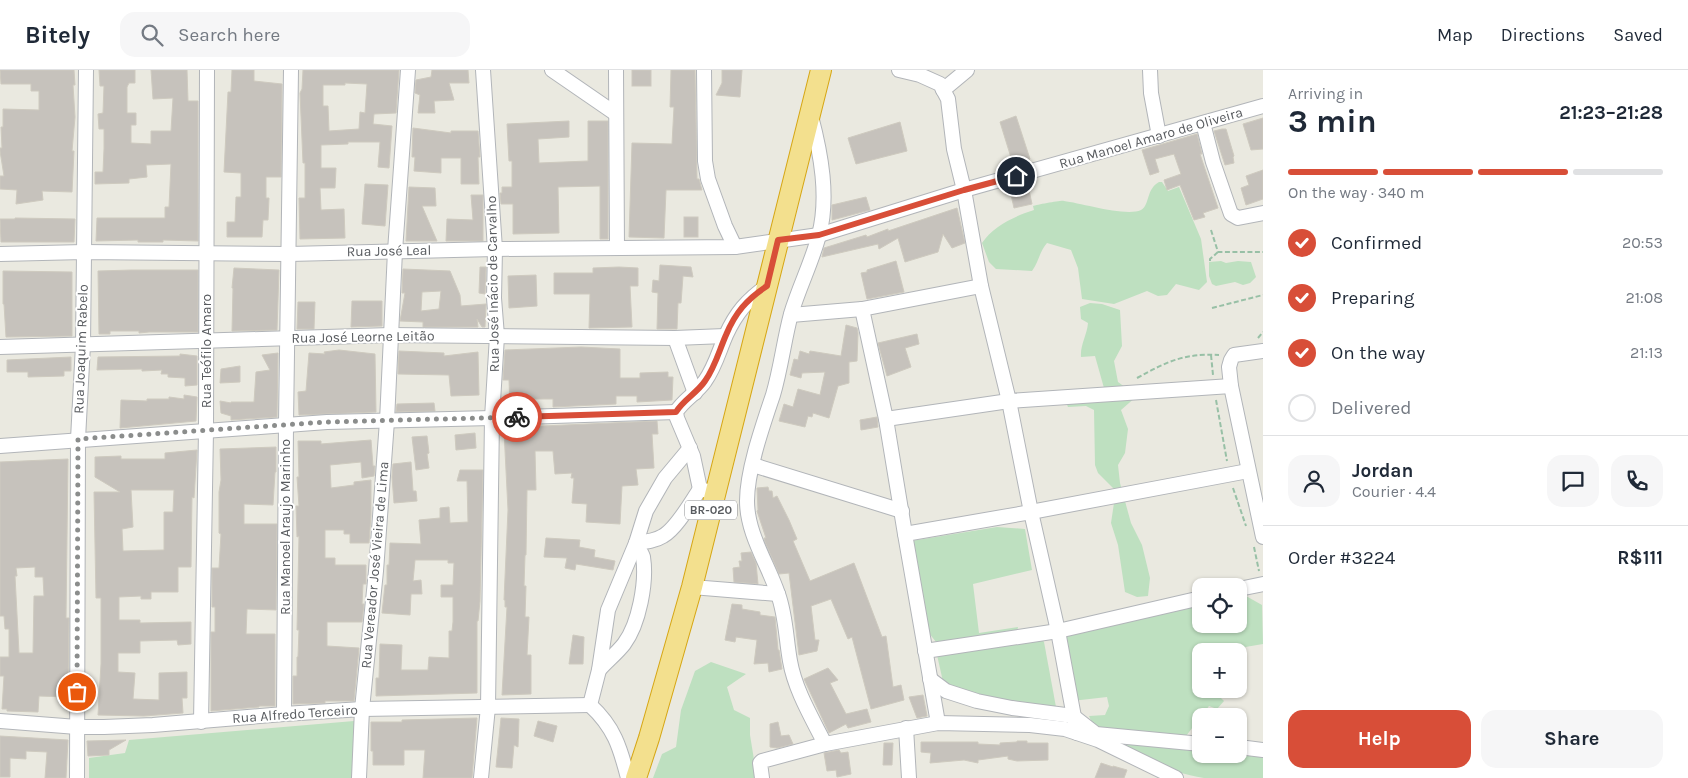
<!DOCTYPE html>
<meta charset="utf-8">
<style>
:root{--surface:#fff;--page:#f6f6f7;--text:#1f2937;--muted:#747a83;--line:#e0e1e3;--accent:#d84e38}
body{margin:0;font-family:Karla,sans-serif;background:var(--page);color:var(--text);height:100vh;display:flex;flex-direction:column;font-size:19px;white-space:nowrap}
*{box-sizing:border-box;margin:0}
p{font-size:16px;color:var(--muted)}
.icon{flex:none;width:28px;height:28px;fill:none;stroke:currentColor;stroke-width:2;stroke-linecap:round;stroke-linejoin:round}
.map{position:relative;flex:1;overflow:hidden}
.sheet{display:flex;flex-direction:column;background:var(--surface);width:425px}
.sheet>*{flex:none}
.buttons{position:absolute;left:1192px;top:508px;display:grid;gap:10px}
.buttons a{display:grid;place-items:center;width:55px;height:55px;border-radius:10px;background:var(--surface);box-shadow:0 1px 4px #0004;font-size:25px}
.pin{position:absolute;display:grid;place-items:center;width:42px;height:42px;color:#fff;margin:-21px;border:2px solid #fff;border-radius:50%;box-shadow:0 1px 5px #0007}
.courier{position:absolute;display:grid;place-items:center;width:50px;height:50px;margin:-25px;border:4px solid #d84e38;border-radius:50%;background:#fff;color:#222;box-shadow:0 1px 6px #0007}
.head em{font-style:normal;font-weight:700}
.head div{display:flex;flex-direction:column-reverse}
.head{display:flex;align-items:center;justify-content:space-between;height:85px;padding:0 25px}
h1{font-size:32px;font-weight:700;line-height:38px}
.bar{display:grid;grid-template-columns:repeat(4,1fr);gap:8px 5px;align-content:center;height:60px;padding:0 25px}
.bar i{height:6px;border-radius:4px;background:var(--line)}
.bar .on{background:var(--accent)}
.bar p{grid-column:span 4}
.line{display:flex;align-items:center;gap:12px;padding:0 25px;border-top:1px solid var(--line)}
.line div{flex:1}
.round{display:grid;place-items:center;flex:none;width:52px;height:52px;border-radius:15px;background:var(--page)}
ol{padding:0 25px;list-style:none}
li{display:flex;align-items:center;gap:15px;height:55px}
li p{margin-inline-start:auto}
li .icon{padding:5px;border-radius:50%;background:var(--accent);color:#fff;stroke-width:4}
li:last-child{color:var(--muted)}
li i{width:28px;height:28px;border:2px solid var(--line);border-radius:50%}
.button{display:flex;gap:10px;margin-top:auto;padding:10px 25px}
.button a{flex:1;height:58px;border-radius:15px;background:var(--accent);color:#fff;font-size:20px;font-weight:700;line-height:58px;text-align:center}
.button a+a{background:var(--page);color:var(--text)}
header{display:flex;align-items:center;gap:30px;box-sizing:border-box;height:70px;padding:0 25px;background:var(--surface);border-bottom:1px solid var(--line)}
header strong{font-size:24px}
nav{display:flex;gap:28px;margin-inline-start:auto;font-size:18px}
.search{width:350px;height:45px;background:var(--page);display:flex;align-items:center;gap:12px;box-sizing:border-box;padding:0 18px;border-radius:15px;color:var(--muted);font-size:19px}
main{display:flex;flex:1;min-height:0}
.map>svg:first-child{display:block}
.green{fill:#bee0c0}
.building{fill:#c6c2bc;stroke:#cecabf;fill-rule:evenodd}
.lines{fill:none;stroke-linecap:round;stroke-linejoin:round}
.minor-casing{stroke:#b2b5b9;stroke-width:16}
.highway-casing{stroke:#d6a614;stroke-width:22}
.path{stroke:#98c0a6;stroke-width:2;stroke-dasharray:5 2.5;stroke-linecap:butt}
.minor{stroke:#fff;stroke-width:14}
.highway{stroke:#f3e08e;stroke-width:20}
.done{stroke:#8b8d8c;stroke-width:5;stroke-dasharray:0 9}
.route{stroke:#d84e38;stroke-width:6}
.labels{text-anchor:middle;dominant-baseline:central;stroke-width:4;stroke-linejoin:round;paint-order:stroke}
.shield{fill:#fff;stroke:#8a8c8f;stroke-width:1}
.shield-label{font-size:12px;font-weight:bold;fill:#585b5f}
.street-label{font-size:14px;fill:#585b5f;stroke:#fff}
</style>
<header>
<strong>Bitely</strong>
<div class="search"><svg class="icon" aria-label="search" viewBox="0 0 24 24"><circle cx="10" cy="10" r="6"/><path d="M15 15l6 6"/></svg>Search here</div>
<nav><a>Map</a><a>Directions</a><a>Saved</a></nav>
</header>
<main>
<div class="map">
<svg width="1263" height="708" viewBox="0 0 1263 708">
<rect width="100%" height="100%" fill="#eae9e0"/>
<g class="green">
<path d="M1159 112H1162L1168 121 1179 117 1201 169 1207 212 1199 220 1176 214 1167 225 1158 226 1147 221 1114 234 1082 229 1078 198 1071 180 1047 173C1039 182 1039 192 1032 201L996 199 989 192 982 173C993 156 1015 146 1034 140L1033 136C1037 135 1061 130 1064 131 1081 133 1126 147 1141 140 1150 135 1146 119 1159 112Z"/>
<path d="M1221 191 1226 193 1238 191 1251 192 1256 207 1250 213 1243 215 1235 212 1216 216 1212 214 1209 206V192Z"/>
<path d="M1090 233 1102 234 1120 240 1122 276 1114 291 1118 312 1137 326 1121 340 1128 359 1125 383 1118 395 1120 413 1131 453 1142 475 1150 508 1148 526 1137 527 1125 522 1118 475 1111 453 1114 433V419L1098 403 1095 395 1094 340 1086 336 1068 337 1065 330 1104 318 1095 286 1081 287C1080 275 1087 265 1088 253L1081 249 1080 237Z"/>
<path d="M997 457 1025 459 1032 500 973 514 979 563 1018 557 1017 562 940 577 921 553 911 471Z"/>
<path d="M1246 526 1262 535 1263 574 1222 581H1201V587L1195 590 1201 602V619H1212L1224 631 1217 639 1209 636 1186 666 1109 662 1093 655 1089 646 1105 645 1109 636 1107 627 1072 631 1060 564 1196 536H1201V554H1239V528Z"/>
<path d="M1039 566 1044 572 1056 637 993 633 944 616 937 585Z"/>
<path d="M711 592 746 604 727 617 734 640 750 648V665L757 708H653L662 684 676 677 681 640 695 601Z"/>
<path d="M354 651V708H89V688L125 683 129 670Z"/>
<path d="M1116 669 1201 679V684H1239L1263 687V708H1204C1172 702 1139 692 1116 669Z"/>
</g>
<g class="building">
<path d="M0 0H74L75 15H73L75 47 72 81H74L72 122 42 121 43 130 16 134 17 120 0 119V106H4L0 81V78H2L1 57H3V39L39 40V21H31V14H1Z"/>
<path d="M99 0H135V13H129L127 17V43H136V55H131V73L151 74V61H171L173 28 153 29 151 0H187L188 31H198V171L163 170V172H138V170L96 171 97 148H165V137H169L171 94 146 95 147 107 129 109V113L95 114V102H103L104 79V59H99L98 44 103 43 104 16H100Z"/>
<path d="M232 0H254V11L282 14 281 107H266V128H269L268 150H263L262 167H227V152H235L236 127H241V103L224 102 228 22H231Z"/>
<path d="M303 0H399L396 43 374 44 373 54 392 56 389 98 378 97 380 72H348V74L321 75V98H336L335 118H320L321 140 344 139 345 168 300 169 299 128H305V93H303L300 23 302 19ZM345 13 367 14 365 43 360 42 359 59 329 61 328 36H323V15H345Z"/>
<path d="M432 0H468L469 13H449L454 30 434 31 435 43H418L420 25 415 23 416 10 431 7Z"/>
<rect x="632" y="0" width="19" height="16"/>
<path d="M671 0H695L697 109H699L702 120H666L664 168 629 167 632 73 672 74 674 37H670Z"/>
<path d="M722 0H742L740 27 716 25 722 13Z"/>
<path d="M1016 46 1030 89 1013 94 1000 52Z"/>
<path d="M1263 48V79L1251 80 1243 54Z"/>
<path d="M569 51V67L538 69 539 93 588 91V51H608V169H600V116L558 117 559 163 513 164V134H501L500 123H502V117H512V91H509L507 54Z"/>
<path d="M900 52 907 81 856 94 848 68Z"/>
<path d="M413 58 451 63V61H478L480 87H478L479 114H461V88H441V103L414 101 415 87H412Z"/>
<path d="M1222 59H1226L1234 86 1233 87 1234 93 1225 95 1214 61Z"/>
<path d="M1197 64 1202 84H1200L1218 138 1203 143 1205 147 1194 150 1180 115 1167 120 1164 110 1181 104 1174 84 1155 89 1159 102 1150 105 1142 80Z"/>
<path d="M1263 100V129L1246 135 1241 118 1249 115 1246 106Z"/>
<path d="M1027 111 1032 134 1014 138 1009 116Z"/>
<path d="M365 114 388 115 385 156 362 154Z"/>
<path d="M409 117 435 118 436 136H422L437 171H406Z"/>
<path d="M471 125H483V171H446L447 149 473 150Z"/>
<path d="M866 127 870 140 832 150V135Z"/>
<path d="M957 138 965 173 952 178 943 164 938 182 905 192 898 168 879 179 878 174 822 187 824 178 866 165 867 167 888 159V161Z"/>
<rect x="684" y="147" width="14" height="20"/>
<path d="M15 148 75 149 74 172H1L0 149H15Z"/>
<path d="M896 191 904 222 867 229 861 203 867 202V200Z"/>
<path d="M660 195 691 197 693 207 683 206 681 233H678L677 259H657L658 223 652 222 653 210 659 211Z"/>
<path d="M480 197H486L485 224 479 223Z"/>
<path d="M619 197 638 198V216H630L632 257 589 258 590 224H554V203H593V198Z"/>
<path d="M234 198 279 200 277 260 232 261 233 218H232Z"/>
<path d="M403 199 450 201 460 225 461 236 486 234 485 257H482L477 249 478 257H423V252L400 251 405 223H402ZM441 221 439 239 421 241 422 222Z"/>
<path d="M132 200H198V262H149L139 263V261H110V264H99L98 201Z"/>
<path d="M3 201 72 202V266L6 267 4 234H3Z"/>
<path d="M536 205 537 236 509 238 508 206Z"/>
<path d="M352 231H382V256L351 257Z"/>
<path d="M298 232H315L314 259H297Z"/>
<path d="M846 255 857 258 858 263 857 291 849 292V313L838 316 829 348 813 343 812 347 808 346 805 357 779 351 784 334 793 337 798 319 820 325 825 302 802 303 801 308 790 305 794 289 798 290 800 281 809 284 810 281 841 286Z"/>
<path d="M917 264 919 274 905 278 911 297 887 306 878 273Z"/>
<path d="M581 277 620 279V308H640V303L668 302V307H673L672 330 637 332V326H616V334L553 337V329H532V335L521 338 510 339 509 310H503L505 280Z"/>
<path d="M339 280 375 284 376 342 299 345 298 322 306 321 309 283 325 284 324 282Z"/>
<path d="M399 281 444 283V286L478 282 479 325 451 326 449 305 398 304Z"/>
<path d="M278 283 277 347 231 350V346L221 343 220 331 231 333V332H254L256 302 270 300 262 285Z"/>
<path d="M180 284 197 286V315L185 316V308L168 307V304H161L162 300 142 301V299L97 300 98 287 180 286Z"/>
<path d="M71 287V301H64V306L28 307V302H7V290Z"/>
<path d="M240 296V312L220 313 221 299Z"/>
<path d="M184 325 197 327 196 351 120 358 121 330 147 331V329H169V327L184 329Z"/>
<path d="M434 333 435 341 396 342 397 334Z"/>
<path d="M877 347 878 357 861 360 860 350Z"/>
<path d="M657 351 658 364H652L654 398 636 399 638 415 622 416 620 454 586 452 587 434 572 433 574 408H571L572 403 555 404 553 381H535L536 420H527L526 485H525L524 516H526L525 547H529L527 585H531V624L502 625 507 537H505V530H504L508 440 504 361 519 359V357Z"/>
<path d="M475 363 476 378 456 380 455 365Z"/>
<path d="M427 366 429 383 427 384 429 398 416 400 412 367Z"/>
<path d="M371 370 373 396H375L374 406 362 408 361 392 330 395 331 418 354 415V412L371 410V445L369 473H350V464H344V460H325V488H335V495H366V514H363L362 534H364L362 552H327V576L359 578 354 631H325V633L293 634V606H297V587H298L299 560H297L299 466 297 467 296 436H299L297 407H299L298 371H321V374Z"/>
<path d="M276 377V402H275L273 435 244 434V454H277L276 540 247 539 246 564H275V636H259V637L211 641V562H215V537H212V498H219L221 464 219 463V422L221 410 220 379Z"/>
<path d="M197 380 194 428 192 427 191 497H178V522H151V529H141V526L119 527V550H140V553L191 552V574L178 575 177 570 140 571V583H118V602L135 603 133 629 159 630V603L187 602V628H182L183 643 144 646 98 645 101 594V528H96L94 422H120L95 407V387L121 386V389H165V383ZM131 420H174L173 442H164V480L123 481 122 459 133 457Z"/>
<path d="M68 389 66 548H69L68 627 39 626 38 642 7 641V639H2L4 606H0V587H9V559H5L4 546H0V392ZM35 497V507H43L44 526H34L33 583H19L15 506H17L16 498Z"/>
<path d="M411 392 413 421H416L417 431 394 433 392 407 393 394Z"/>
<path d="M460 400H483L480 531 478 551H477V623L376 626V608H379L380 574 402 575 401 600H428L429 587 449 588V561H452L453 552V527H441V515H453L454 493H448V490H415L413 511 421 510 422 524H411L410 545 382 543 385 515H387V495H389L390 473 421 474 419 450 440 448V438L449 437 450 453 468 452 467 411H457Z"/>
<path d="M768 417 769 421H772L773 428 777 426 789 450 797 469 793 471 810 511 854 493 882 567 886 566 893 617 901 615 904 630 871 639 852 567 848 569 831 529 811 536 815 570H819L817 581 799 585 789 503 779 504 765 472 764 468H766L757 441 758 440 757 418Z"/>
<path d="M546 468 580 470 579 477 595 480 594 487 615 491 613 500 576 494 575 500 565 498 567 488 544 487Z"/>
<path d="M751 482 756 493 758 514 734 512 733 498 740 497 739 491H742L741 483Z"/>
<path d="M732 534 742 535V539L760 542V545L775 547 778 580H779L782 599 769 602 768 593 754 594 757 570 736 567 735 572 725 570Z"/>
<path d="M573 565 584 567 583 594H569Z"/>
<path d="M828 598 838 610 830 613 846 644 867 639 871 652 848 658 846 654 829 663 804 609Z"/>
<path d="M923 625 927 646 917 648 909 627Z"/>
<path d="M477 648 472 708H423L425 680H404V695H373V681H371V652H402V650Z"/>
<path d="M501 648 519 649 518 677 514 675 512 698 496 697Z"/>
<path d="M538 651 557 656 553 672 534 666Z"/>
<path d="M778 652 781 666 789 665 793 674 777 678 770 677V654Z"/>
<path d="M0 666 68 670 66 708H45L47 682 26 681V689L10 688V707H0Z"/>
<path d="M126 670 109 680V685L88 686 87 671Z"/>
<path d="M1017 671H1027V673H1048V690L1017 691 1008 689V686L978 690V693L964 690 930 693 931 683 921 682V672H978V674L1000 675V673L1017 672Z"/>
<path d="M884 673H893L892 695H883Z"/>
<path d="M839 680 841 683 848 682 851 704 837 707 836 700 827 701 824 683Z"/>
<path d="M1101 693 1113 697V696L1127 700 1124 708H1095Z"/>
</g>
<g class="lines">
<defs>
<g id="minor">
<path d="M552 0 616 44"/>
<path d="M616 0 617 178"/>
<path d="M704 0 705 91 708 109 725 156 735 177"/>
<path d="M899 0 920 5 940 14 948 29 954 79 964 120 981 216 1009 331 1031 442 1058 561 1077 663"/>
<path d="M1150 0 1151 23 1159 66"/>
<path d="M943 20 967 0"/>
<path d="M811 46C821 84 829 127 819 165 812 192 799 217 791 244 784 270 781 298 773 325 763 355 747 400 747 431 747 464 768 494 778 524 786 546 786 569 790 591 795 620 812 648 825 674"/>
<path d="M1203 53 1213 92 1231 144 1238 148 1263 143"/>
<path d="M0 184 84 182 289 184 495 179 735 177 819 165 964 120 1263 36"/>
<path d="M862 239 886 349 905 464 938 653"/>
<path d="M791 245 862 239 981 216"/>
<path d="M675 268 695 323"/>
<path d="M0 277 390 265 675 268 725 266"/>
<path d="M1263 281 1234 285 1231 290 1229 297 1231 316 1263 467"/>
<path d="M886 349 1009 331 1231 316"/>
<path d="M0 376 327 352 492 348 676 342"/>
<path d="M753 395 902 441"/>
<path d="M715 423 700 419 693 386 677 348 676 342C683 330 697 323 705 311 715 297 719 281 726 265 736 243 747 230 767 216"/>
<path d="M905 464 1031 442 1248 401"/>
<path d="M692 517 778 524"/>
<path d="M1239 519 1263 514"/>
<path d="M925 581 1058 561 1201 528"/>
<path d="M599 600C607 591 617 583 624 574 639 554 647 512 643 487 642 483 638 478 636 473 645 472 655 471 663 466 677 458 691 432 700 419"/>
<path d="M930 609 946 621 977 631 1012 638 1073 646 1096 664 1201 674"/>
<path d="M590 635 599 600 608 540 636 473 646 441 665 408 690 378"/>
<path d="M590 635C614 657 620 677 628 708"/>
<path d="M284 644 286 354 291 0"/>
<path d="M0 651 77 657H104L153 655 284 644 362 639 590 635"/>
<path d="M201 652 206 361 207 0"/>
<path d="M906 658 909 708"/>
<path d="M1239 677 1263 680"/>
<path d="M77 708 78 369 83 275 86 0"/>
<path d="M359 708 362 639 376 501 387 351 395 181 408 0"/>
<path d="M481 708 488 637 492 348 497 266 494 228 495 179 483 0"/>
<path d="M762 708 760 693 762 691 825 674 938 653 1030 655 1065 659 1098 670 1176 708"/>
</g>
<path id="highway" d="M636 708 649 668 692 517 821 0"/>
</defs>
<use href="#minor" class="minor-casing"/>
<use href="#highway" class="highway-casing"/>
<g class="path">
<path d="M1211 160 1218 182H1263"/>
<path d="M1210 191V189L1218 182"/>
<path d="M1212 238 1263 225"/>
<path d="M1258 268 1263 262"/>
<path d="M1211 285 1213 305"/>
<path d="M1137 308C1166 292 1184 283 1219 285"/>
<path d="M1216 330 1227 391"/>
<path d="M1233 418 1246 456"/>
<path d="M1254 477 1259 501"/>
</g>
<use href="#minor" class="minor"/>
<use href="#highway" class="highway"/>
</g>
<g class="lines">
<path class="done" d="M77 622 78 369 326 352 517 347"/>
<path class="route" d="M517 347 676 342C683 330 697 323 705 311 715 297 719 281 726 265 735 243 747 229 767 216L778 170 819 165 964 120 1016 106"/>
</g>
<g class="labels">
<rect class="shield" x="685" y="430.5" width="52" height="19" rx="4"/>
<g class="shield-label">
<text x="711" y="440">BR-020</text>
</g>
<g class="street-label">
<text transform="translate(1151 68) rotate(-16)">Rua Manoel Amaro de Oliveira</text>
<text transform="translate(389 181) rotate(-1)">Rua José Leal</text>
<text transform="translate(493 214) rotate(-91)">Rua José Inácio de Carvalho</text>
<text transform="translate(363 267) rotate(-1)">Rua José Leorne Leitão</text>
<text transform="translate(81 279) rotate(-88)">Rua Joaquim Rabelo</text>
<text transform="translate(206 281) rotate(-90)">Rua Teófilo Amaro</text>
<text transform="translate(285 457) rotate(-90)">Rua Manoel Araujo Marinho</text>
<text transform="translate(375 495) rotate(-85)">Rua Vereador José Vieira de Lima</text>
<text transform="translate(295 644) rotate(-4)">Rua Alfredo Terceiro</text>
</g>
</g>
</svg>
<div class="buttons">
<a><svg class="icon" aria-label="locate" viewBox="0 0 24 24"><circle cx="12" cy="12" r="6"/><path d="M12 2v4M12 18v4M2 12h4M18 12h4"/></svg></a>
<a>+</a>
<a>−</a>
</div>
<div class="pin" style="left:77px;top:622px;background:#ea580c"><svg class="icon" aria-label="bag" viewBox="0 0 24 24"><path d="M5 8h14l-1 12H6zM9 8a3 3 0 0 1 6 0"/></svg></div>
<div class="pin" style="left:1016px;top:106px;background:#1f2937"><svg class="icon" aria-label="home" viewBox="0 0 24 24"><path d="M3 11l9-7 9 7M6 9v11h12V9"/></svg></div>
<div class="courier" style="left:517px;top:347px"><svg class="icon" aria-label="bike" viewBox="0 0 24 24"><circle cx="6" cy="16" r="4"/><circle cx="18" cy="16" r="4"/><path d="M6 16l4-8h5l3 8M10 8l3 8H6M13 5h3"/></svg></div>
</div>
<section class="sheet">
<div class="head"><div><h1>3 min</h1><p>Arriving in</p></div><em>21:23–21:28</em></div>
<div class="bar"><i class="on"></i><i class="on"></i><i class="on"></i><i></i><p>On the way · 340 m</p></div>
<ol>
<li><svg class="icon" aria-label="check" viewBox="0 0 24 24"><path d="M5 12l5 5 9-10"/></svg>Confirmed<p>20:53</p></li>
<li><svg class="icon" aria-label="check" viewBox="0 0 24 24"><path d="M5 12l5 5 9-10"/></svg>Preparing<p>21:08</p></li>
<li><svg class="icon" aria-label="check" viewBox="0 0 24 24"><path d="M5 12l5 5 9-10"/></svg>On the way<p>21:13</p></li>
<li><i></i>Delivered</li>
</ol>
<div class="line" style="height:90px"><a class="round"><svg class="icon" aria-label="person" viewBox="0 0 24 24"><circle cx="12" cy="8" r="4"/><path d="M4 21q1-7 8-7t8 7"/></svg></a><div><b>Jordan</b><p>Courier · 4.4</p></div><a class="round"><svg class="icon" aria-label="chat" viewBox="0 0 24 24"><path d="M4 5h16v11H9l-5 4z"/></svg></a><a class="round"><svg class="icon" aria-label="phone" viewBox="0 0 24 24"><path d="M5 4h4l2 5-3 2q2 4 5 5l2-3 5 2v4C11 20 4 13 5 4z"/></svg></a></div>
<div class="line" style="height:65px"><div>Order #3224</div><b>R$111</b></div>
<div class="button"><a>Help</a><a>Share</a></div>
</section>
</main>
